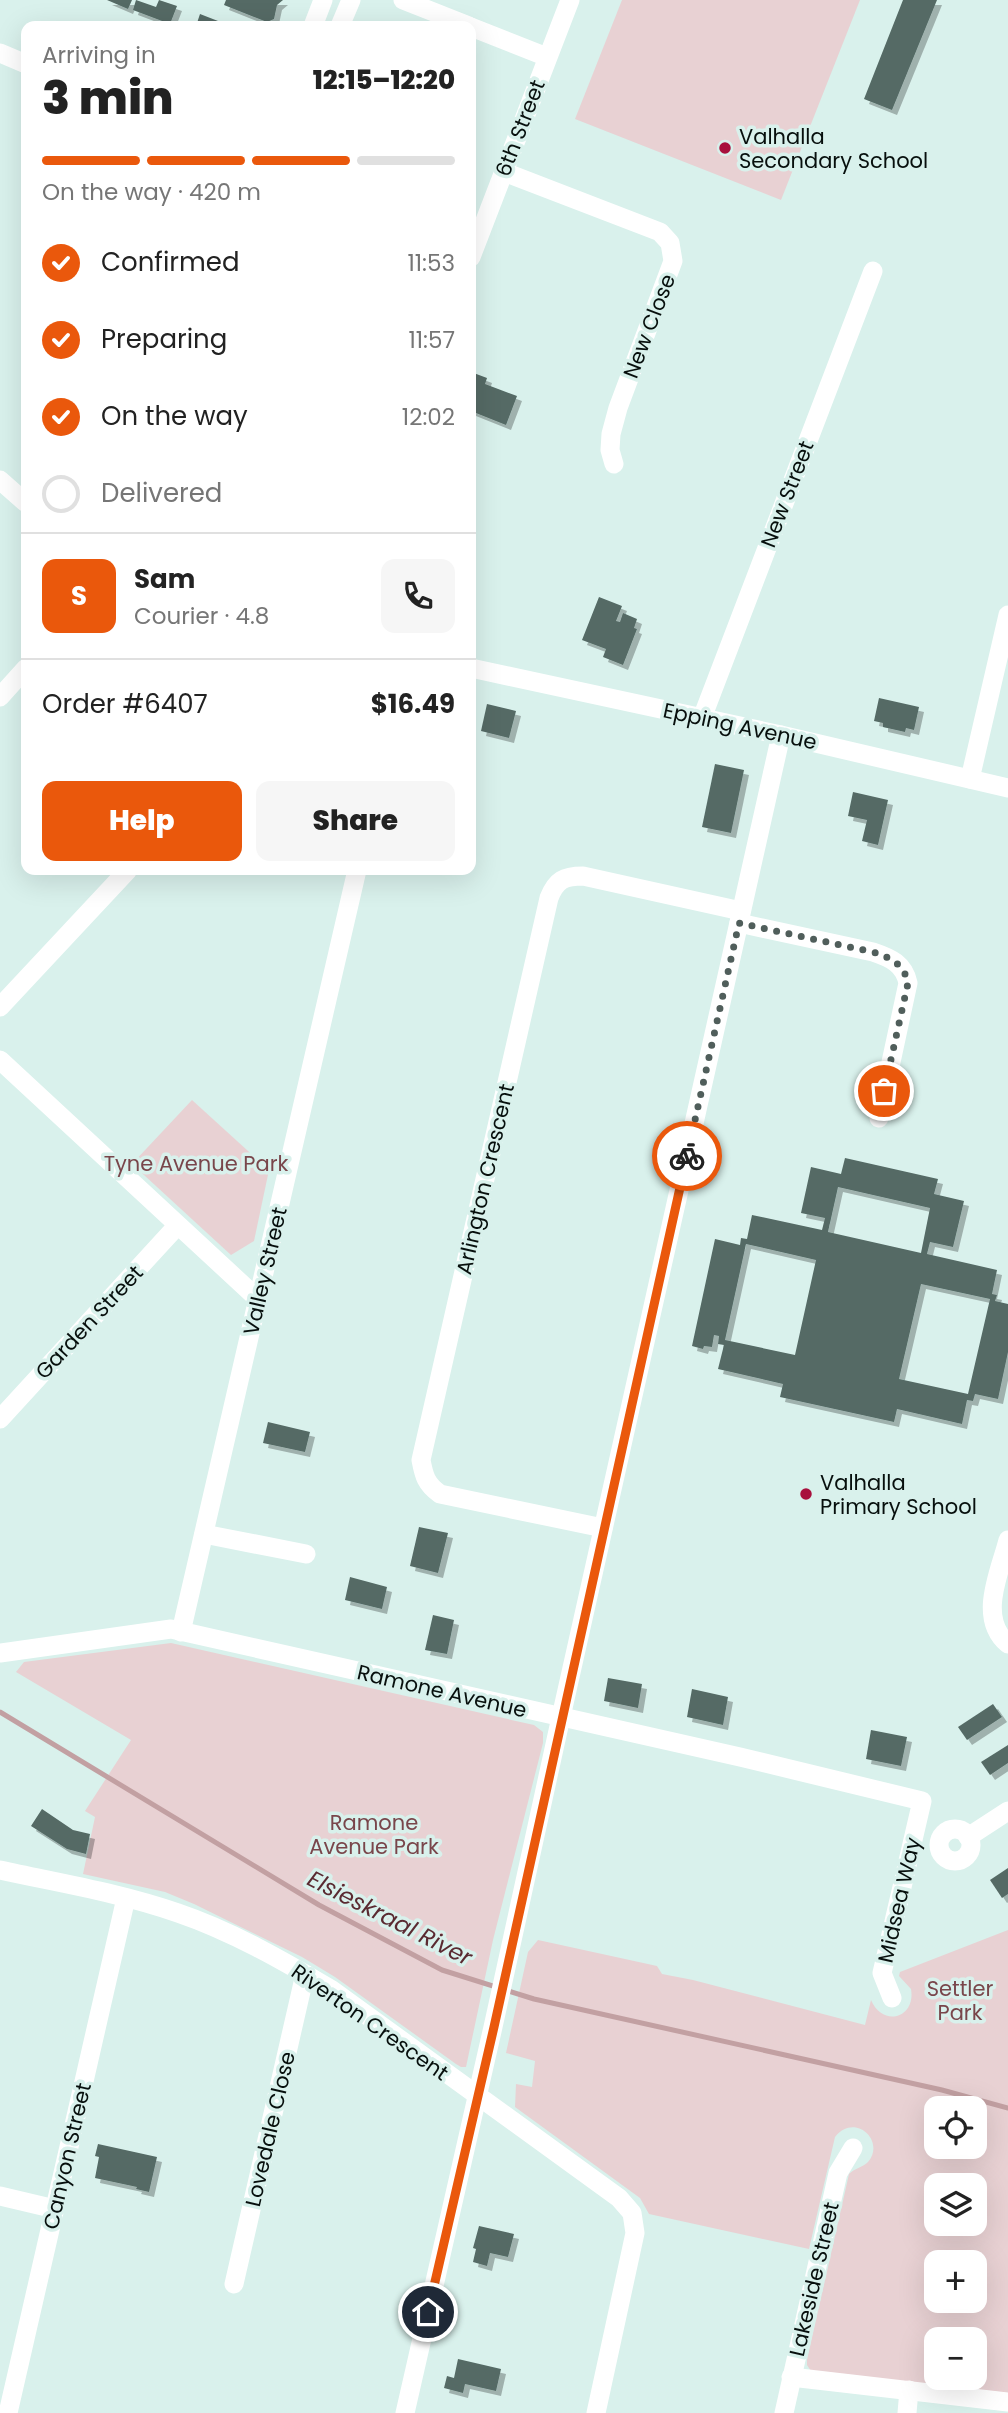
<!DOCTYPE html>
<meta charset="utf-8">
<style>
:root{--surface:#fff;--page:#f6f6f6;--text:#222;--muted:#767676;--line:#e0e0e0;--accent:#ea580c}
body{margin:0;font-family:Poppins,sans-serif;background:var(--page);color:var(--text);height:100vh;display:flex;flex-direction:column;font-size:26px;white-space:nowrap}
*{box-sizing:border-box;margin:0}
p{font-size:23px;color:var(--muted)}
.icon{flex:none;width:38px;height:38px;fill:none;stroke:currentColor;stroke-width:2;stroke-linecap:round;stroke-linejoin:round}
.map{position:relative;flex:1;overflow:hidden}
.side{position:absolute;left:21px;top:21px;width:455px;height:854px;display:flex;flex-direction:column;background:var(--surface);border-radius:14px;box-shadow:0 7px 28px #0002}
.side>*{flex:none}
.fabs{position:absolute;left:924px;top:2096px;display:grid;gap:14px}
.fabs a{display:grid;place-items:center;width:63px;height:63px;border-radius:14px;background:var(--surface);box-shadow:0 7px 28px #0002;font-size:35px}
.pin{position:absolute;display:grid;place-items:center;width:60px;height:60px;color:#fff;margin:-30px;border:4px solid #fff;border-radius:50%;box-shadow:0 2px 7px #0007}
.courier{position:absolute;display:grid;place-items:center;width:70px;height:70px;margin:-35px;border:5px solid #ea580c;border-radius:50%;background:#fff;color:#222;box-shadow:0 2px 9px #0007}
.summary em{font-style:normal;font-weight:800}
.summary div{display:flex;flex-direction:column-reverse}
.summary{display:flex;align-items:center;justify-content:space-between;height:119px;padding:0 21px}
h1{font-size:46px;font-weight:800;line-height:52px}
.bar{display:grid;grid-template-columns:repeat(4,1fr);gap:10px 7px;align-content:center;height:84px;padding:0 21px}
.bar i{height:9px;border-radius:5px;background:var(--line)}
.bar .active{background:var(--accent)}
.bar p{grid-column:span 4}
.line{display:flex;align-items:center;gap:18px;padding:0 21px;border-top:2px solid var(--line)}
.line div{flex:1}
.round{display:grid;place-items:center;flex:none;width:74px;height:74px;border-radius:14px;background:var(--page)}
ol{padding:0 21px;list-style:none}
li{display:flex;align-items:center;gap:21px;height:77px}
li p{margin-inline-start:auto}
li .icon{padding:7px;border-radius:50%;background:var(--accent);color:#fff;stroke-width:4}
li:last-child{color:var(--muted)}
li i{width:38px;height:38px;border:4px solid var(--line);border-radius:50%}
.button{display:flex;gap:14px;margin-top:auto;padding:14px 21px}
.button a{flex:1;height:80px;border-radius:14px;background:var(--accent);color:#fff;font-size:28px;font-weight:800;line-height:80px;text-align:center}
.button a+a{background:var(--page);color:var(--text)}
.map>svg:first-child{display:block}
.green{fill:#e8d1d3;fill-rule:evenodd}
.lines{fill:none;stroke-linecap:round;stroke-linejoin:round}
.stream{stroke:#c2a0a2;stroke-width:5}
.building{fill:#546a65;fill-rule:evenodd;filter:url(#shadow)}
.minor{stroke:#fff;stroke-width:19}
.done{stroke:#505e5b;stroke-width:7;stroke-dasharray:0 12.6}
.route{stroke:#ea580c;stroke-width:9}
.poi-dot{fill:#a8103d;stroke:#d9f1ec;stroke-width:2.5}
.labels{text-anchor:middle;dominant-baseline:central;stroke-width:7;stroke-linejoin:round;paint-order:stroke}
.street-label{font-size:21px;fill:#070f0d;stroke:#d9f1ec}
.poi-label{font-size:21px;fill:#070f0d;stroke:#d9f1ec;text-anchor:start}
.park-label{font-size:21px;fill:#79464b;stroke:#d9f1ec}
.water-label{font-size:23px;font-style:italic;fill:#5a2a31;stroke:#d9f1ec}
</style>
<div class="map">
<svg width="1008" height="2413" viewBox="0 0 1008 2413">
<defs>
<filter id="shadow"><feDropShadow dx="5" dy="5" stdDeviation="0" flood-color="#0004"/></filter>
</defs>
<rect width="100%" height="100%" fill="#d9f1ec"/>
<g class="green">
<path d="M622 0H860L781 200 575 119Z"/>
<path d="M192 1100 269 1170 254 1241 231 1255 132 1164Z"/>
<path d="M171 1643 534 1725 543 1732V1743L493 1940 466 2067H461L456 2064 335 1977 302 1957 194 1904 165 1892 83 1874 95 1817 85 1811 131 1740 16 1672 24 1662Z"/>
<path d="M1008 1930V2393L811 2371 807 2365V2360L849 2174C855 2168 863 2167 868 2162 886 2141 855 2112 835 2137L809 2249 649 2214 640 2198 515 2107 516 2084 532 2087 535 2061 506 2053 528 1952 538 1940 657 1966 662 1974 693 1980 865 2025 871 2000C883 2028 916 2018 911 1989L899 1976 900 1972ZM936 2109H975V2147H936ZM936 2186H975V2224H936ZM936 2263H975V2301H936ZM936 2340H975V2378H936Z"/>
</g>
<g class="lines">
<path class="stream" d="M0 1712 319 1905 442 1970 534 1999 942 2090 1008 2108"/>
</g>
<g class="building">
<path d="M107 0H132L128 9Z"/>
<path d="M136 0 156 7 159 0 177 6 170 24 133 10Z"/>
<path d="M226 0H283L277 5 274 19 267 22 224 5Z"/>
<path d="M903 0H937L892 110 864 99Z"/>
<path d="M200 14 218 21 216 26H196Z"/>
<path d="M471 372 487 378 485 384 517 396 506 425 471 411Z"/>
<path d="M599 597 622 606 616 621 620 622 623 613 637 619 634 628 637 629 623 665 603 657 606 649 582 640Z"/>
<path d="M879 698 919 707 914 730 906 728 905 732 883 727V723L874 721Z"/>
<path d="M487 704 516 711 509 738 481 731Z"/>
<path d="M715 764 744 770 731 833 702 827Z"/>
<path d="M853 792 888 800 878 845 862 841 867 820 848 816Z"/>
<path d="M845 1158 938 1179 934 1194 964 1201 953 1247 930 1242 927 1254 997 1270 992 1294 997 1295 995 1301 1008 1304V1352L998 1399 975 1394 973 1401 967 1400 962 1424 897 1409 894 1422 780 1397 783 1384 718 1369 724 1345 718 1344 719 1336 714 1335 712 1347 704 1346 703 1349 692 1346 715 1239 740 1245 741 1238 747 1239 752 1215 822 1230 825 1218 801 1213 811 1167 841 1174ZM838 1187 930 1208 921 1253 828 1232ZM746 1244 816 1260 795 1355 725 1340ZM921 1284 990 1299 968 1394 899 1379Z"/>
<path d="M268 1422 310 1432 305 1452 263 1443Z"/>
<path d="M419 1527 448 1533 438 1573 410 1566Z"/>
<path d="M350 1577 387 1587 382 1609 345 1600Z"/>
<path d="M433 1615 454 1620 447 1654 425 1650Z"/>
<path d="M608 1678 642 1684 638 1708 604 1701Z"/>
<path d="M692 1689 728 1697 723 1725 687 1717Z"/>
<path d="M993 1704 1002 1717 967 1740 958 1727Z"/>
<path d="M871 1730 907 1737 901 1766 866 1759Z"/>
<path d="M1008 1745V1763L990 1775 981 1762Z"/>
<path d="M42 1809 73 1830 90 1834 86 1854 67 1849 31 1826Z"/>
<path d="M1008 1868V1894L1002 1898 990 1880Z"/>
<path d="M98 2144 157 2157 149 2192 136 2189 137 2187 95 2178 99 2157 95 2156Z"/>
<path d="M479 2226 514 2234 508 2257 490 2253 487 2266 473 2262 476 2249 473 2248Z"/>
<path d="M458 2359 501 2369 496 2391 465 2384 463 2393 444 2388 447 2376 454 2378Z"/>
</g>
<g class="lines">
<g class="minor">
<path d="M403 0 469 26"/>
<path d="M313 26 323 0"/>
<path d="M340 26 351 0"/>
<path d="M471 27 547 57"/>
<path d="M0 53 26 64"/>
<path d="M504 172 660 232 670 243 673 261 618 408 611 434 610 450 614 464"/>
<path d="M471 257 570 0"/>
<path d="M0 480 26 503"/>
<path d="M471 668 781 735 1008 788"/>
<path d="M0 697 26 668"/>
<path d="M702 718 873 271"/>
<path d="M970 779 1008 615"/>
<path d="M739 923 873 952C891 958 904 964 908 983L879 1118"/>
<path d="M0 1007 128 870"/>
<path d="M0 1060 258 1299"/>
<path d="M0 1419 177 1226"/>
<path d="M603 1528 440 1494C426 1484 424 1476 421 1460L549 898C556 880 564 876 583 876L741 911"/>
<path d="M204 1534 306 1554"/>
<path d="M1008 1540C1000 1572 977 1618 1008 1644"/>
<path d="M181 1632 357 870"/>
<path d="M0 1653 171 1629 740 1757 922 1801 882 1973 892 1998"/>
<circle cx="955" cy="1845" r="16"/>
<path d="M968 1837 1008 1811"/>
<path d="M0 1870C59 1883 121 1893 178 1913 231 1931 284 1961 332 1990L619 2198 632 2213 635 2233 596 2413"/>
<path d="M0 2196 55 2209"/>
<path d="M234 2284 305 1974"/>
<path d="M791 2377 1008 2402"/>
<path d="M8 2413 126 1898"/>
<path d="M405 2413 493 2027 561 1717 781 735"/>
<path d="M784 2413 838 2173 853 2148"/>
<path d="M907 2413 909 2390"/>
</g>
</g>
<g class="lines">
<path class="done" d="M687 1156 739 923 873 952C891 958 904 964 908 983L884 1091"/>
<path class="route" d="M428 2312 494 2027 687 1156"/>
</g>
<g class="poi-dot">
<circle cx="725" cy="148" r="7"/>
<circle cx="806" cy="1494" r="7"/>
</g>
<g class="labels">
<g class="street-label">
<text transform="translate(520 128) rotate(-69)">6th Street</text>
<text transform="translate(649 326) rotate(-69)">New Close</text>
<text transform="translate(787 494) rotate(-69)">New Street</text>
<text transform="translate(740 726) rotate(12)">Epping Avenue</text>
<text transform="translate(485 1179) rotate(-77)">Arlington Crescent</text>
<text transform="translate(265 1271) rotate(-77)">Valley Street</text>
<text transform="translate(89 1322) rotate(-47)">Garden Street</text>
<text transform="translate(442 1691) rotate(13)">Ramone Avenue</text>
<text transform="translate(899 1900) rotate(-77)">Midsea Way</text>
<text transform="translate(370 2022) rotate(35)">Riverton Crescent</text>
<text transform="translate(270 2129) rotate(-77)">Lovedale Close</text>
<text transform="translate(67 2156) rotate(-77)">Canyon Street</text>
<text transform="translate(814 2279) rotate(-77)">Lakeside Street</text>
</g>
<g class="poi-label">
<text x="739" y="136">Valhalla<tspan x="739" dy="24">Secondary School</tspan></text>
<text x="820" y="1482">Valhalla<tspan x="820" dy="24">Primary School</tspan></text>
</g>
<g class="park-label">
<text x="196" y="1163">Tyne Avenue Park</text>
<text x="374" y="1822">Ramone<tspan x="374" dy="24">Avenue Park</tspan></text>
<text x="960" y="1988">Settler<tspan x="960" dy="24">Park</tspan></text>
</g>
<g class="water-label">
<text transform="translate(390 1918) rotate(27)">Elsieskraal River</text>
</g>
</g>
</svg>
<div class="fabs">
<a><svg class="icon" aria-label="locate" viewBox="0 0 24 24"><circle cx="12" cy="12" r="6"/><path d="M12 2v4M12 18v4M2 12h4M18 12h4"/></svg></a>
<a><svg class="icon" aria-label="layers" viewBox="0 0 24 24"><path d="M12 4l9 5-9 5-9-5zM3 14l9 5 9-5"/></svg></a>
<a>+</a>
<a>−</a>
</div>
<div class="pin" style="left:884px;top:1091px;background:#ea580c"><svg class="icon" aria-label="bag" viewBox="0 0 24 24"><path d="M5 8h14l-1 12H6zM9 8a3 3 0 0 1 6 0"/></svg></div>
<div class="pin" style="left:428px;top:2312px;background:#1f2937"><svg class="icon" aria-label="home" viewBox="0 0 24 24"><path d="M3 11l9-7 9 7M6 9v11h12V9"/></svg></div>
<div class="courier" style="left:687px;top:1156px"><svg class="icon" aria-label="bike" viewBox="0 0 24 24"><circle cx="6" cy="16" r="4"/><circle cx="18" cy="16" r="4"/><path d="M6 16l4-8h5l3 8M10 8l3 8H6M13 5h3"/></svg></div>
<section class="side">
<div class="summary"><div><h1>3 min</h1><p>Arriving in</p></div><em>12:15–12:20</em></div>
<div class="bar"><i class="active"></i><i class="active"></i><i class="active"></i><i></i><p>On the way · 420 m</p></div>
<ol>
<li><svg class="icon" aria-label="check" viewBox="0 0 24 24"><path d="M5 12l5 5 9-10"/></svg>Confirmed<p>11:53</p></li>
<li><svg class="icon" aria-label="check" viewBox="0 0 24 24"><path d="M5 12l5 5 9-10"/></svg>Preparing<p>11:57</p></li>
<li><svg class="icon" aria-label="check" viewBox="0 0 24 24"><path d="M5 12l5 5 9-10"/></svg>On the way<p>12:02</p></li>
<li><i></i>Delivered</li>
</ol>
<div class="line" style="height:126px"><b class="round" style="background:var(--accent);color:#fff">S</b><div><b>Sam</b><p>Courier · 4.8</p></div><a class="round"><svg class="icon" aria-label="phone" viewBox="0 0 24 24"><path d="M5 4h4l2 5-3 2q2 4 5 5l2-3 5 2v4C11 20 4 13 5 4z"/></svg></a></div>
<div class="line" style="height:91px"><div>Order #6407</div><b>$16.49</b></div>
<div class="button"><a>Help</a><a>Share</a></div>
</section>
</div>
